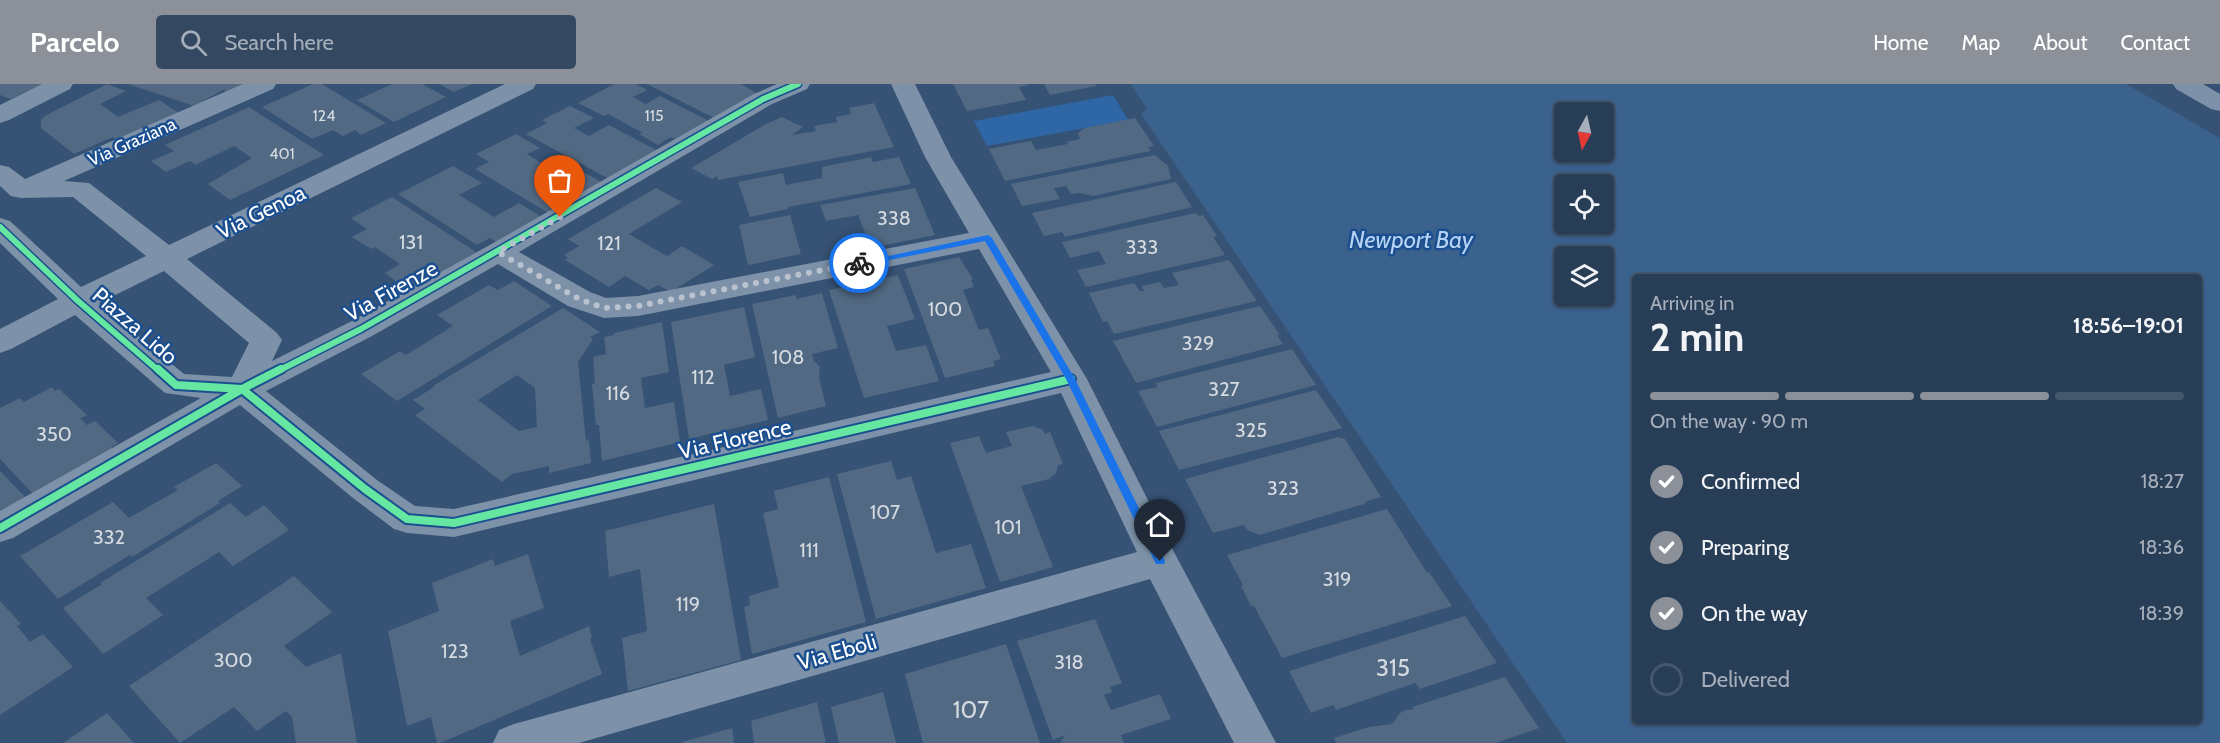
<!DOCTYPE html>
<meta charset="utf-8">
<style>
:root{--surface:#283e57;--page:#344961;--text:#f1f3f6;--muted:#a5aeba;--line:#44576d;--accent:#8c9099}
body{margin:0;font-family:Cabin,sans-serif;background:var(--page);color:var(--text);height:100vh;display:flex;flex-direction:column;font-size:22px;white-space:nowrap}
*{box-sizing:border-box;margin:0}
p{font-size:20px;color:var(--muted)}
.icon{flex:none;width:33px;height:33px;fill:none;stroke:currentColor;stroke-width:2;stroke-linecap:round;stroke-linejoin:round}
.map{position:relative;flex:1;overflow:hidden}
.panel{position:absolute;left:1632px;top:190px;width:570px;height:450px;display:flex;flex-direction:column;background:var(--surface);border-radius:6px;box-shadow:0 2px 4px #0004,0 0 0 2px var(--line)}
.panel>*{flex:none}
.needle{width:39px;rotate:188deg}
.buttons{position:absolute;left:1554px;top:18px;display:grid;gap:12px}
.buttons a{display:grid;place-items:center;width:60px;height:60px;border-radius:6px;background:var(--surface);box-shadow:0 2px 4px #0004,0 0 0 2px var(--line);font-size:30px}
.pin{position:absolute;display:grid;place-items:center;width:51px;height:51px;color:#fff;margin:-62px -26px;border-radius:50% 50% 50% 0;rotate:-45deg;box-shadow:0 0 6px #0007}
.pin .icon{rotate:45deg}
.courier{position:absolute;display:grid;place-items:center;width:60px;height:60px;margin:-30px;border:4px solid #1a73e8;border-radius:50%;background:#fff;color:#222;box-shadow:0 2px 8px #0007}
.headline em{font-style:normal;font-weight:800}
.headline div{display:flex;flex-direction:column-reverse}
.headline{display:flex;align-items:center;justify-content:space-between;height:102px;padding:0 18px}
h1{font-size:39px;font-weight:800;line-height:45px}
.bar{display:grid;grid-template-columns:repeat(4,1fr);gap:9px 6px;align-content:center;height:72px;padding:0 18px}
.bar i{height:8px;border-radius:4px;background:var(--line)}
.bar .active{background:var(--accent)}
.bar p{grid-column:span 4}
ol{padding:0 18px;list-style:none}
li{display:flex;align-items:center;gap:18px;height:66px}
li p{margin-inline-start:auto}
li .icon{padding:6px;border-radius:50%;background:var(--accent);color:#fff;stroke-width:4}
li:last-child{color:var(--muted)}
li i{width:33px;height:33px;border:3px solid var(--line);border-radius:50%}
header{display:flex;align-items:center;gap:36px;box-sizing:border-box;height:84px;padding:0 30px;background:var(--accent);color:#fff}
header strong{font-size:28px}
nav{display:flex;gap:33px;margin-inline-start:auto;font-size:21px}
.search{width:420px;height:54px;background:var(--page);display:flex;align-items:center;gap:15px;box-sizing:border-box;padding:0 21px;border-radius:6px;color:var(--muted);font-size:22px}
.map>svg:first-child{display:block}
.green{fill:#2f66a5}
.water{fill:#3b618d;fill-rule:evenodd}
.building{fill:#526984;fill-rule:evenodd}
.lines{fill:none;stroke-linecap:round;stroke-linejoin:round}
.minor{fill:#7d92a8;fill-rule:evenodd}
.cycleway-far1-casing{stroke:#1b4f8f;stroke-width:9}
.cycleway-casing{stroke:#1b4f8f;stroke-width:12}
.cycleway-far1{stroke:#66e7a1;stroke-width:6}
.cycleway{stroke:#66e7a1;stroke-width:8}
.route{fill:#1a73e8}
.done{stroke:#b9c2ce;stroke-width:6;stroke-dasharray:0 10.8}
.labels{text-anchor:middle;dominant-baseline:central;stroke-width:5;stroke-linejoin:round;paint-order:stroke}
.far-number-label{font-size:16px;fill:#d4dae0}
.far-street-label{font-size:18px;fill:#fff;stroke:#1b4f8f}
.number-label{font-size:20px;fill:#d4dae0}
.street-label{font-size:22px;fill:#fff;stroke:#1b4f8f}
.water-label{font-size:24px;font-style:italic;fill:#b5d3f5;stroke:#1b4f8f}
.near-number-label{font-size:24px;fill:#d4dae0}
</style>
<header>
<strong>Parcelo</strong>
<div class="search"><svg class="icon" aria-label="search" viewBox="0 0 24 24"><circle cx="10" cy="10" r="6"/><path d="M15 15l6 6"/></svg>Search here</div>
<nav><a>Home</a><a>Map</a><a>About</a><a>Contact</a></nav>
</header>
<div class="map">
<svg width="2220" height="659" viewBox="0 0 2220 659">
<rect width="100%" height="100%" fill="#365274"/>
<path class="green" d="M1113 11 1128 36 987 62 974 37Z"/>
<path class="water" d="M1131 0H2126L2220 54V659H1567L1141 30 1147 25ZM1564 28H1604V68H1564ZM1564 100H1604V140H1564ZM1564 172H1604V212H1564ZM1635 194H2199V638H1635Z"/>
<g class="building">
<path d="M0 0H42L11 15 0 11Z"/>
<path d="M107 0 126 7 100 20 118 33 159 16 182 31 119 58 113 53 74 70 41 44V36L45 32Z"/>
<path d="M128 0H247L230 9 223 6 194 22Z"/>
<path d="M313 0H322L386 39 361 51 355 46 343 52 333 46 312 55 262 23Z"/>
<path d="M392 0H422L446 13 394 38 357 16Z"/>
<path d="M439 0H472L454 8Z"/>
<path d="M614 0H636L647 6 633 13 646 20 660 12 713 39 680 58 671 53 658 61 639 50 643 49 608 30 604 32 578 19Z"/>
<path d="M647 0H741L761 12 718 36Z"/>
<path d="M953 0H1028V1L1019 3 1026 16 967 27Z"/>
<path d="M1044 0H1095L1096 2 1050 11Z"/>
<path d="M874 19 894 63 718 96 717 92 712 95 691 84 766 40 782 33 803 43 792 51 816 47 814 42 837 38 836 33 851 30 849 24Z"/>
<path d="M570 22 594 34 574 44 589 52 609 41 660 68 611 96 526 50 547 39 542 36Z"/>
<path d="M249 23 324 71 230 116 208 100 252 74 234 62 195 81 190 77 166 88 151 77 174 67 165 61Z"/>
<path d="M1135 34 1154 62 1148 63 1151 67 1005 97 989 65 1031 57 1036 66 1068 60 1067 58 1080 55 1078 49 1085 44Z"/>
<path d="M516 50 540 64 527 70 544 81 558 74 605 100 552 131 475 85 489 78 476 70Z"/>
<path d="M1155 71 1168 82 1171 95 1093 112 1079 109 1071 110 1066 102 1054 104 1060 115 1022 122 1011 100Z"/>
<path d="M871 73 873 78 899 73 911 100 788 123V125L750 133 738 98 783 89 786 101 822 94V83Z"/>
<path d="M453 82 482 99 459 111 494 133 519 119 543 134 498 159 490 154 477 161 398 110Z"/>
<path d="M1176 98 1192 123 1065 153 1062 148 1044 152 1032 129Z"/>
<path d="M656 104 682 118 629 150 667 172 682 162 714 181 671 208 658 201 649 206 625 192 609 203 565 176 568 174 564 171 579 162 568 155Z"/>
<path d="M915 104 935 151 871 164 858 131 826 137 820 121Z"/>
<path d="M392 113 479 170 412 209 385 189 400 180 375 163 371 165 352 153 367 145 351 134Z"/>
<path d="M1196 129 1199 132 1203 131 1217 152 1213 153 1225 171 1086 203 1077 186 1106 180 1099 167 1070 174 1062 158Z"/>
<path d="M790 131 801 170 748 181 739 141Z"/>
<path d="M959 173 973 195 971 196 974 203 963 206 979 246 988 244 1001 275 993 277 995 282 945 294 904 185Z"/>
<path d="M1229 176 1257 217 1114 250 1107 237 1103 238 1089 209 1134 199 1140 207H1144L1142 202 1160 198 1164 204 1179 201 1172 189Z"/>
<path d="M898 191 915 235 887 242 896 267 926 261 939 297 864 314 829 206Z"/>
<path d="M514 197 552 222 397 317 361 290 400 267 406 271 453 242 437 231 489 201 498 206Z"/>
<path d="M822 209 838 264 812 270 814 277 820 283 819 294 826 322 778 334 752 220 796 211 797 215Z"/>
<path d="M1260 222 1280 251H1277L1283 260 1136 299 1113 257Z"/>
<path d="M744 223 755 273 724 281 730 312 761 305 768 336 689 355 671 238Z"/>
<path d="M563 224 600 248 590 253 593 255 578 278 586 357 589 356 591 379 549 389V382L512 390 502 398 415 331 425 325 413 316 434 303 433 302ZM517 291 535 304 537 343 519 347 478 316Z"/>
<path d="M662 238 669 288 641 294 645 324 674 318 680 358 602 377 599 341H596L592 300 595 299 593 273 606 270 604 253 614 251V249Z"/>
<path d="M1292 265 1316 301 1157 343 1138 307 1157 303 1156 299Z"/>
<path d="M52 303 55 307 59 305 87 331 80 334 87 341 95 337 118 359 111 363 113 365 36 413 0 375V324L20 314 24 318Z"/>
<path d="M1316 306 1342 344 1179 386 1159 347Z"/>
<path d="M1033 342 1043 346 1045 350 1050 348 1063 380 1058 381 1056 389 1049 395 1021 402 1053 483 1000 498 950 359 979 352 986 369 1012 362 1006 348Z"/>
<path d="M1338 353 1345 355 1381 413 1367 417 1364 420 1260 451 1249 447 1243 441 1213 449 1185 395Z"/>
<path d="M891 377 897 396 911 392 936 469 971 460 986 504 876 535 837 390Z"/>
<path d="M216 379 242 402 218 417 220 419 132 473 130 471 58 515 20 472 113 418 129 434 178 406 174 403Z"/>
<path d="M0 387 31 419 0 436Z"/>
<path d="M829 393 866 538 752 570 744 523 750 521 749 512 779 503 763 429 778 425 774 407Z"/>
<path d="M230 419 246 433 264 421 289 446 233 482 219 468 146 514 163 531 103 570 63 524 102 500 100 499Z"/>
<path d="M714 420 741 576 628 607 622 554 647 547 640 485 609 493 605 447Z"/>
<path d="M1387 425 1427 489 1429 488 1452 522 1282 574 1254 522H1251L1241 502 1243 501 1227 471Z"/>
<path d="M528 470 544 524 510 537 520 572 589 542 592 554 590 555 602 590 440 659H437L431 633 407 642 388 547 439 527 432 499 493 475 495 482Z"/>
<path d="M294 492 332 528 284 562 306 583 341 569 357 659H296L292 633 286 627 257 647 234 623 180 659 129 602Z"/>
<path d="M0 517 21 540 17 542 30 558 43 550 73 583 0 631Z"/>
<path d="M1465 532 1497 579 1420 605 1415 599 1336 626 1333 621 1311 629 1289 587Z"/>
<path d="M1095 535 1122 599 1110 603 1112 608 1104 611 1111 626 1160 610 1171 635 1121 651 1124 659H1060L1065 651 1053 656 1017 557Z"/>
<path d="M1006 560 1040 659H923L905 590Z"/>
<path d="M1505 593 1539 644 1496 659H1336L1334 654 1369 643 1392 640 1400 629 1406 626 1414 625 1412 623Z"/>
<path d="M883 608 896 659H839L831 623Z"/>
<path d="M817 618 826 659H754L751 637Z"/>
<path d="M107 629 134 659H63Z"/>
<path d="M732 644 734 659H682V658Z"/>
</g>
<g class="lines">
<g class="minor">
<path d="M42 0H73L70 5 9 36 0 39V21Z"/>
<path d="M243 0H276L273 5 64 97 89 99 169 161 505 0H536L533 5 187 175 277 249 282 256 272 277 350 238 488 162 754 10 777 0H810L807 5 772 20 519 168 590 208 606 214 638 212 969 149 925 73 891 0H915L951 73 1087 295 1175 470 1276 659H1234L1150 495 579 659H493L499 646 514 640 1137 468 1061 309 454 453 407 449 394 445 353 414 240 321 13 454 0 458V427L201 314 165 309 75 231 11 265 0 269V245L58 215 0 159V134L10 137 81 203 146 172 73 113 21 114 11 112 0 102V81L9 83 25 95ZM979 165 1051 288 454 425 415 422 377 396 266 307 372 252 498 180 568 222 604 234 638 232ZM164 187 249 259 232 293 184 290 99 219Z"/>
<path d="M2173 0H2203L2220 10V27L2211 25 2176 5Z"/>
</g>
<defs>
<g id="cycleway-far1">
<path d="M0 143 78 217 159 287"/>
<path d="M278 287 361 245 763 15 798 0"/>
</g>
<g id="cycleway">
<path d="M158 285 176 301 242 305 365 405 407 435 454 439 1071 295"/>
<path d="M0 444 242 305 281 285"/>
</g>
</defs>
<use href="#cycleway-far1" class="cycleway-far1-casing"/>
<use href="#cycleway" class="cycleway-casing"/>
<use href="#cycleway-far1" class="cycleway-far1"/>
<use href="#cycleway" class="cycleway"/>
</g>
<path class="route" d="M988 151 992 154 1075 295 1165 477 1164 480H1156L1066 295 985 157 859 182 855 179Z"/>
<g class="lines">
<path class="done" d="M560 133 498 168 579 215 604 224 638 222 859 179"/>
</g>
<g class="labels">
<g class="far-number-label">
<text x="324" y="31">124</text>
<text x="654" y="31">115</text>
<text x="282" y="69">401</text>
</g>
<g class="far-street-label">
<text transform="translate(132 58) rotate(-24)">Via Graziana</text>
</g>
<g class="number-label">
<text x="894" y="134">338</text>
<text x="411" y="158">131</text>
<text x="609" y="159">121</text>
<text x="1142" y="163">333</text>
<text x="945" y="225">100</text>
<text x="1198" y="259">329</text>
<text x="788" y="273">108</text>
<text x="703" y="293">112</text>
<text x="1224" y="305">327</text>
<text x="618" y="309">116</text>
<text x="1251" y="346">325</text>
<text x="54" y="350">350</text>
<text x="1283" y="404">323</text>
<text x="885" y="428">107</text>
<text x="1008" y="443">101</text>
<text x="109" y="453">332</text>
<text x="809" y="466">111</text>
<text x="1337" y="495">319</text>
<text x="688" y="520">119</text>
<text x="455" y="567">123</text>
<text x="233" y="576">300</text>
<text x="1069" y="578">318</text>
</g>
<g class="street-label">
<text transform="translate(261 128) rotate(-26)">Via Genoa</text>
<text transform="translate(391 207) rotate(-29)">Via Firenze</text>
<text transform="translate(135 242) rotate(41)">Piazza Lido</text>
<text transform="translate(735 355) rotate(-13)">Via Florence</text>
<text transform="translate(837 568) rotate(-16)">Via Eboli</text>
</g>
<g class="water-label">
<text x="1411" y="155">Newport Bay</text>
</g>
<g class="near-number-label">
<text x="1393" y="583">315</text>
<text x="971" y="625">107</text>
</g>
</g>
</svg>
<div class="buttons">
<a><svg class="needle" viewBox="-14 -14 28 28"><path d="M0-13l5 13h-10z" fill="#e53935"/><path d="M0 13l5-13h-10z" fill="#a5aeba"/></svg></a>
<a><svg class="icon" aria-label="locate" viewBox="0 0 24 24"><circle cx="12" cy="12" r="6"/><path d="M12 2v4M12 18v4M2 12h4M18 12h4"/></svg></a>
<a><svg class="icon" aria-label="layers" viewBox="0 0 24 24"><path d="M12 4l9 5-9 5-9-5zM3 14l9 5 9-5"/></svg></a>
</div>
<div class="pin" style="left:560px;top:133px;background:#ea580c"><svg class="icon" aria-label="bag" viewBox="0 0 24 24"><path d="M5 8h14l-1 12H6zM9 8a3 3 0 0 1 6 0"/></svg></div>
<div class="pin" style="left:1160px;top:477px;background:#1f2937"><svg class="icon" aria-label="home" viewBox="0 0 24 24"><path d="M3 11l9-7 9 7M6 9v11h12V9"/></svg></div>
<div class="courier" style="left:859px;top:179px"><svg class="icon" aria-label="bike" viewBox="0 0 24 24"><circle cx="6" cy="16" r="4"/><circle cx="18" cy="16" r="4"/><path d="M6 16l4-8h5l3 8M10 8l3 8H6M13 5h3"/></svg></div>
<section class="panel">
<div class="headline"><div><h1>2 min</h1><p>Arriving in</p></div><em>18:56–19:01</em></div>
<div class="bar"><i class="active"></i><i class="active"></i><i class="active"></i><i></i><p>On the way · 90 m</p></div>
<ol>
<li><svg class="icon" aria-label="check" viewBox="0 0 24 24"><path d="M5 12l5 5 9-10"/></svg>Confirmed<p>18:27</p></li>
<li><svg class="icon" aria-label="check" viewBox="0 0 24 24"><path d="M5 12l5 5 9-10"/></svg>Preparing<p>18:36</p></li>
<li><svg class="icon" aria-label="check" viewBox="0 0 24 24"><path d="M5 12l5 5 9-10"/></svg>On the way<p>18:39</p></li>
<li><i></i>Delivered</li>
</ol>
</section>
</div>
